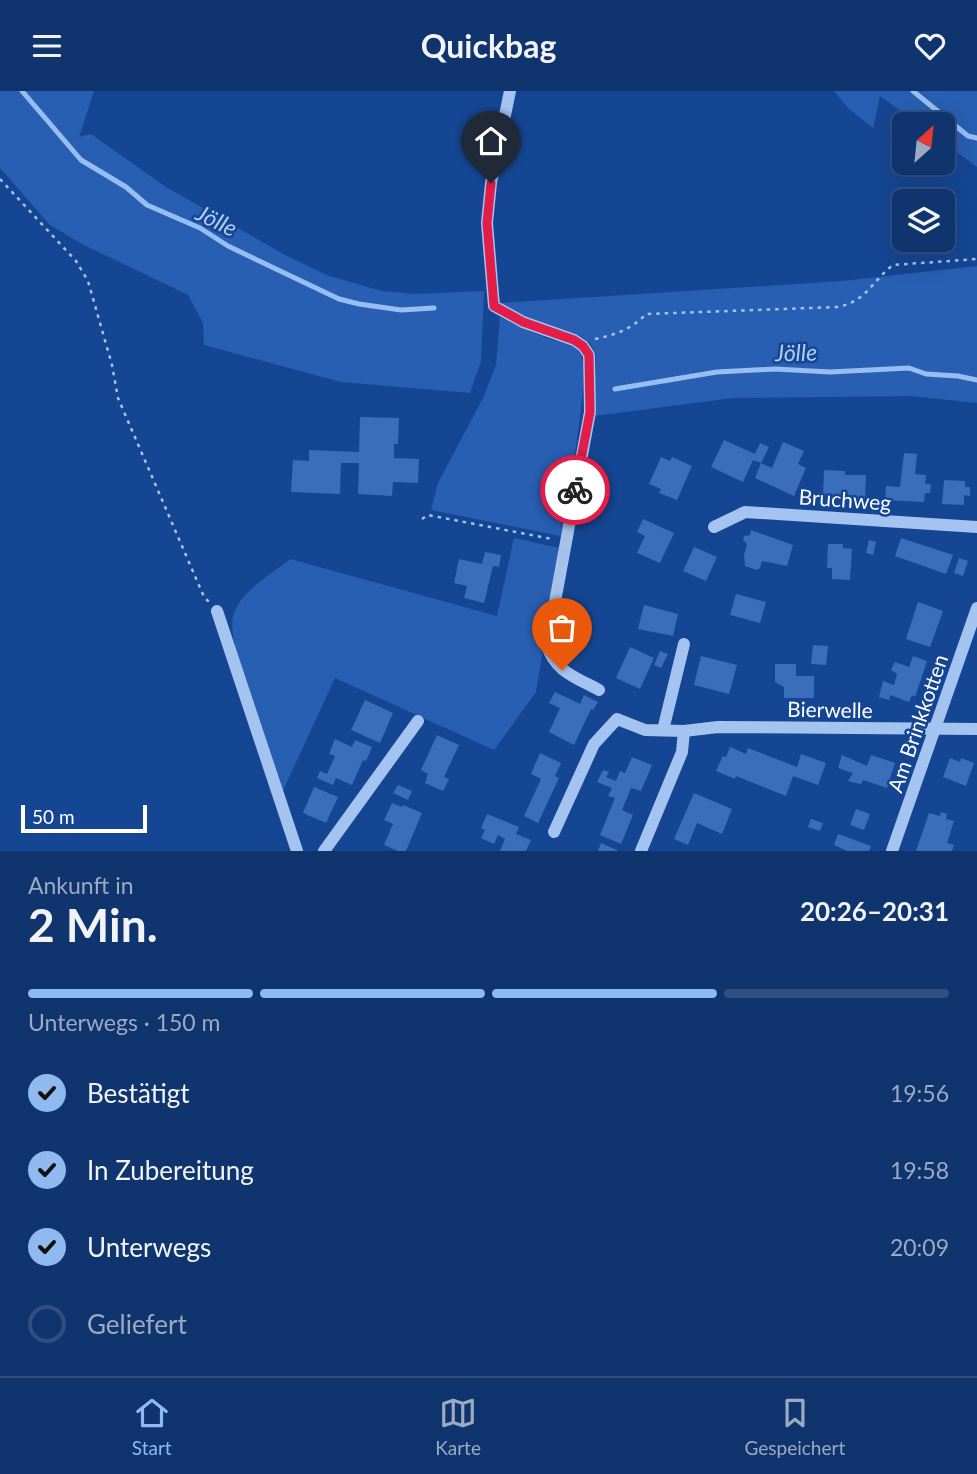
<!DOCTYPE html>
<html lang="de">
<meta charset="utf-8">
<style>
:root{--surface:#10346e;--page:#1e3f76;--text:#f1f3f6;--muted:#9caac2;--line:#304f81;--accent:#90b9f0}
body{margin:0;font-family:Lato,sans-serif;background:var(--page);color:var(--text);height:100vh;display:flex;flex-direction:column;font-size:26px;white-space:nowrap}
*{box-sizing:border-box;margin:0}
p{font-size:23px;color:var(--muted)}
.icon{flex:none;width:38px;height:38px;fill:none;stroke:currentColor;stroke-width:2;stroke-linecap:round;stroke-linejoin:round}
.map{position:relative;height:760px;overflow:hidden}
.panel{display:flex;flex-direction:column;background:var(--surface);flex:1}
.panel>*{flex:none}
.needle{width:46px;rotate:27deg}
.controls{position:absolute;left:892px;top:21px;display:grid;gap:14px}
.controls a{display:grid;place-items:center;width:63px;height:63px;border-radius:10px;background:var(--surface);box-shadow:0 7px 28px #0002,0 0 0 2px var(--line);font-size:35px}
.scale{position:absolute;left:21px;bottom:18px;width:126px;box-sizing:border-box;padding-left:7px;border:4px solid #fff;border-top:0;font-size:19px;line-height:24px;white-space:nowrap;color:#fff;-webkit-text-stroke:5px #154693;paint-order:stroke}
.pin{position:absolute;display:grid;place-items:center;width:60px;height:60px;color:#fff;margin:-72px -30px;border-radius:50% 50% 50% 0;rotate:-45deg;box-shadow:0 0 7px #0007}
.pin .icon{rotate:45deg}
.courier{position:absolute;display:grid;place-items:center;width:70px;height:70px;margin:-35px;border:5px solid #e11d48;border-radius:50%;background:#fff;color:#222;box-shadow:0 2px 9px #0007}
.summary em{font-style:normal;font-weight:700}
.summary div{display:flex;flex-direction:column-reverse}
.summary{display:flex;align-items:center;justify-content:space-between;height:119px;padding:0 28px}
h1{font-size:46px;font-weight:700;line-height:52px}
.bar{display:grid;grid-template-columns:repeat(4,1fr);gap:10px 7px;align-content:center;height:84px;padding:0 28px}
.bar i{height:9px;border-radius:5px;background:var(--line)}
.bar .current{background:var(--accent)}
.bar p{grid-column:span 4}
ol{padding:0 28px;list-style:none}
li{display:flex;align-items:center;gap:21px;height:77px}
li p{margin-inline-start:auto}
li .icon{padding:7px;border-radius:50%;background:var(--accent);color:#111;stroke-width:4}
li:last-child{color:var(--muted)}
li i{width:38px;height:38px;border:4px solid var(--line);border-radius:50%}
header{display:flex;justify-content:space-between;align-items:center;height:91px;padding:0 28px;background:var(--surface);font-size:32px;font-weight:700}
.tab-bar{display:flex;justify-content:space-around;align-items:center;height:98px;border-top:2px solid var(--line);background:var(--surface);font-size:19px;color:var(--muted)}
.tab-bar a{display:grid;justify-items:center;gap:4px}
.tab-bar .current{color:var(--accent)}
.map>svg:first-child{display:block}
.green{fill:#285fb2}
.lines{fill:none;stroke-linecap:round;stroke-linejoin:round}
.stream{stroke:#97bef4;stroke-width:5}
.building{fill:#3a6dba}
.path{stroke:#a4c3f1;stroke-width:2.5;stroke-dasharray:3.5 5;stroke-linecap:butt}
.minor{stroke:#a4c3f1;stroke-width:12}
.done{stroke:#adbed9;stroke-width:7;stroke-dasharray:0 12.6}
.route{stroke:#e11d48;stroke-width:9}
.labels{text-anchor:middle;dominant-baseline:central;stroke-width:5;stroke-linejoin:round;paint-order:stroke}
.street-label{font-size:21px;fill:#fff;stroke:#154693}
.water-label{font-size:23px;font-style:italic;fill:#b1cef8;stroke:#154693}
</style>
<header><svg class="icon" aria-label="menu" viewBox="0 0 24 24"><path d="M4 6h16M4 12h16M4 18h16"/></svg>Quickbag<svg class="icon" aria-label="heart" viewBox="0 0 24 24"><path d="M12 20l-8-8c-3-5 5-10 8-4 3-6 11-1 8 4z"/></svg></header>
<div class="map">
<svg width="977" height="760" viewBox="0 0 977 760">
<rect width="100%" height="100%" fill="#154693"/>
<g class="green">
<path d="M0 0H94L79 46 91 43 166 96 287 165 329 185 382 200 415 203 484 200 481 270 470 302 341 291 204 254 203 232 188 204 82 153 50 134 0 77Z"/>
<path d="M834 0H977V76L943 51V33H919L880 5 873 37 848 17Z"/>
<path d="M977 175V312L911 305 733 307 594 325 596 263 589 251 577 243 550 238 524 227 501 212 842 190Z"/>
<path d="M500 226C516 234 532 242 549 248 559 251 571 252 579 260 594 276 565 416 561 445L431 419 438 392 483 307 496 274Z"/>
<path d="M514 447 559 457 536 601 494 659 335 587 282 702C270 669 226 554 233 525 240 500 272 483 290 468L497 525Z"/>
</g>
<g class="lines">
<g class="stream">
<path d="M22 0 81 69 126 96 147 114 200 137 228 155 339 208 359 213 401 219 434 217"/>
<path d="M913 0 968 45 977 47"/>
<path d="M615 298 717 281 775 278 830 281 909 277 926 283 958 285 977 289"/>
</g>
</g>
<g class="building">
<path d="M360 326 399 327 398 353H394V367L419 368 418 392 393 391 392 405 358 403 359 372H341L340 403 291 401 293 369 309 370V359L359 361Z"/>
<path d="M724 349 755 363 760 352 769 356 761 372 753 369 743 391 711 376Z"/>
<path d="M783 351 804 360 798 373 806 377 794 405 755 387 761 372 772 377Z"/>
<path d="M904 362 917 363 915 383 926 384 925 393H931L930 402H925L924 411 885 409 886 395 900 396Z"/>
<path d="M661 366 670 370 672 366 692 375 677 409 659 402 661 398 649 393Z"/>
<path d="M824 379 845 380V384H866L865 409 823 405Z"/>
<path d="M944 389 965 390V396H970V405L964 404V414L942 413Z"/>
<path d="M643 428 674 442 660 472 637 462 645 445 637 441Z"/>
<path d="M751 439 793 454 787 475 762 470 760 477 757 479 745 475 744 464 747 453 743 449 744 445 750 444Z"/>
<path d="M901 447 953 464 946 483 895 465Z"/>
<path d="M869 449 876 451 873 464 866 462Z"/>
<path d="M828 453H843V457L852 458 850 489 832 488V477H827Z"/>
<path d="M694 456 717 466 706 490 683 480Z"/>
<path d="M485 461 501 464 499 476 493 475 484 512 464 507 467 495 454 492 459 468 482 473Z"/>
<path d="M959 467 968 470 963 485 954 482Z"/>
<path d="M736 503 766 511 760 532 730 524Z"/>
<path d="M918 511 943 520 930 556 906 548Z"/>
<path d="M644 514 678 523 673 545 638 538Z"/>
<path d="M813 554 828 555 826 574 811 573Z"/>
<path d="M630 556 654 567 640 598 616 587Z"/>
<path d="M660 560 668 563 661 577 654 574Z"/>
<path d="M701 565 737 574 729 603 694 594Z"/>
<path d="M913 565 927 570 915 606 912 604 909 611 890 604 889 609 879 606 883 590 894 594 897 583 891 579 895 571 909 576Z"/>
<path d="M775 573H796V585H814V607H784V596L775 591Z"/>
<path d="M555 601 580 613 584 604 598 611 593 619 591 618 574 654 549 641 560 617 549 612Z"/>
<path d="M365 609 393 622 380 652 351 639Z"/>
<path d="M437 644 459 654 444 686 449 688 443 700 425 692 428 683 421 679Z"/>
<path d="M335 648 352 656 355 649 372 656 366 670 363 669 352 694 336 687 333 694 317 687 320 680 327 683 335 665 329 663Z"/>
<path d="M730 656 746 663 748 657 797 676 801 663 826 672 818 694 793 685 786 705 736 685 735 688 716 680 723 665 726 666Z"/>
<path d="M540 662 561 672 555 685 559 687 538 732 524 725 541 688 531 683Z"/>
<path d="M842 664 867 675 871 664 895 672 887 697 863 689 861 693 848 690 853 682 838 677Z"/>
<path d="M632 666 652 674 641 700 631 697 622 719 633 724 621 753 600 744 615 707 608 705 612 697 597 691 603 679 609 681 606 686 616 690 620 680 625 682Z"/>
<path d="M950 667 960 671 961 667 974 672 966 695 943 686Z"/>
<path d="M398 694 412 700 408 709 393 702Z"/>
<path d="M314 696 338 706 326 732 303 722Z"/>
<path d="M694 702 732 718 722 743 697 732 688 754 674 748Z"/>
<path d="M392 712 402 716 403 714 422 722 406 760H398L384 754 393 733 384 729Z"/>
<path d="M856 718 870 723 864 739 850 734Z"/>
<path d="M941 721 947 723 946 728 954 730 947 752 954 754 952 760H916L929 722 940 725Z"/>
<path d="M487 723 519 736 516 743 531 749 526 760H500L505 748 498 744 494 753 481 747 485 739 481 737Z"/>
<path d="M811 728 823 732 820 740 808 736Z"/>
<path d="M838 743 871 755 869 760H847L834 754Z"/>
<path d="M601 752 619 760H598Z"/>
</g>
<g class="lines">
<g class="path">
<path d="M0 88 76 170 88 190 112 274 118 307 204 506 209 511"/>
<path d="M595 248C615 244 632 238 646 223L838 216C867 210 872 190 893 174L977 168"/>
<path d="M422 428 428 424 552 448"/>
</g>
<g class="minor">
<path d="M510 0 491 92 487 132 494 215 523 231 574 249 583 255 589 264 590 321 547 554C554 580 577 587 599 599"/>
<path d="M714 436 745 421 977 436"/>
<path d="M217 520 297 760"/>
<path d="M663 639 684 553"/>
<path d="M554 741 594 653 617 628 645 639 684 640 718 636 977 638"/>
<path d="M324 760 418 630"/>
<path d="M641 760 682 661 684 640"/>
<path d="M892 760 977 517"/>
</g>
</g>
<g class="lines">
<path class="done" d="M562 579 551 566 547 554 575 399"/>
<path class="route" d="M491 92 487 132 494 215 523 231 574 249 583 255 589 264 590 321 575 399"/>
</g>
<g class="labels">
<g class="street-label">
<text transform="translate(845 408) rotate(4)">Bruchweg</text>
<text transform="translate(830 618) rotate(1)">Bierwelle</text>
<text transform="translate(917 632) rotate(-71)">Am Brinkkotten</text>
</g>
<g class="water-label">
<text transform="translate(217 129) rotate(26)">Jölle</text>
<text transform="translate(796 261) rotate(-1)">Jölle</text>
</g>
</g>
</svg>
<div class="controls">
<a><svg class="needle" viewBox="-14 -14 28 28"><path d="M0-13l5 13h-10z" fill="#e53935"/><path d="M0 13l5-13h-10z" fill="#9caac2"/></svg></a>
<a><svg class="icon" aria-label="layers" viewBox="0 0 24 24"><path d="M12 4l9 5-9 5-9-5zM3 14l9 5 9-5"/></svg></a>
</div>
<div class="scale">50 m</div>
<div class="pin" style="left:562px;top:579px;background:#ea580c"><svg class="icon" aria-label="bag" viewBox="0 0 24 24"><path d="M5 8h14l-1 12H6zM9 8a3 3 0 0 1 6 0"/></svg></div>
<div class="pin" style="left:491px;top:92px;background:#1f2937"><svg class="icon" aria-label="home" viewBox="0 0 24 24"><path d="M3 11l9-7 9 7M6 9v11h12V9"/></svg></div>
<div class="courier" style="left:575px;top:399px"><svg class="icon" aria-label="bike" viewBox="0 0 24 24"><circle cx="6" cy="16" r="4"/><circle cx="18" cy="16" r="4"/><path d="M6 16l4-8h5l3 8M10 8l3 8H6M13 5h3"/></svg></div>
</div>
<section class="panel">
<div class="summary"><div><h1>2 Min.</h1><p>Ankunft in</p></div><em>20:26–20:31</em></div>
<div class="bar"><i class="current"></i><i class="current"></i><i class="current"></i><i></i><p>Unterwegs · 150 m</p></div>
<ol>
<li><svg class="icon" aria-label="check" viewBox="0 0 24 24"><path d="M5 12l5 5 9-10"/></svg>Bestätigt<p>19:56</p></li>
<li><svg class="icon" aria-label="check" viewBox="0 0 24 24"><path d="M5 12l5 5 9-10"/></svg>In Zubereitung<p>19:58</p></li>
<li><svg class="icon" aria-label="check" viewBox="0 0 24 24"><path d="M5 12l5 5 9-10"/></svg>Unterwegs<p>20:09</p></li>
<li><i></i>Geliefert</li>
</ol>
</section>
<nav class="tab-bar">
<a class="current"><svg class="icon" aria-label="home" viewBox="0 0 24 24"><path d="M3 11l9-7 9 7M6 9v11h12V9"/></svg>Start</a>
<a><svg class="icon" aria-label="map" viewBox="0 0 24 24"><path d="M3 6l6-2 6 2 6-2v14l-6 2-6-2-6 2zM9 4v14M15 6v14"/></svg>Karte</a>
<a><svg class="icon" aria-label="saved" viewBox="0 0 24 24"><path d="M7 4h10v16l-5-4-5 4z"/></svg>Gespeichert</a>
</nav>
